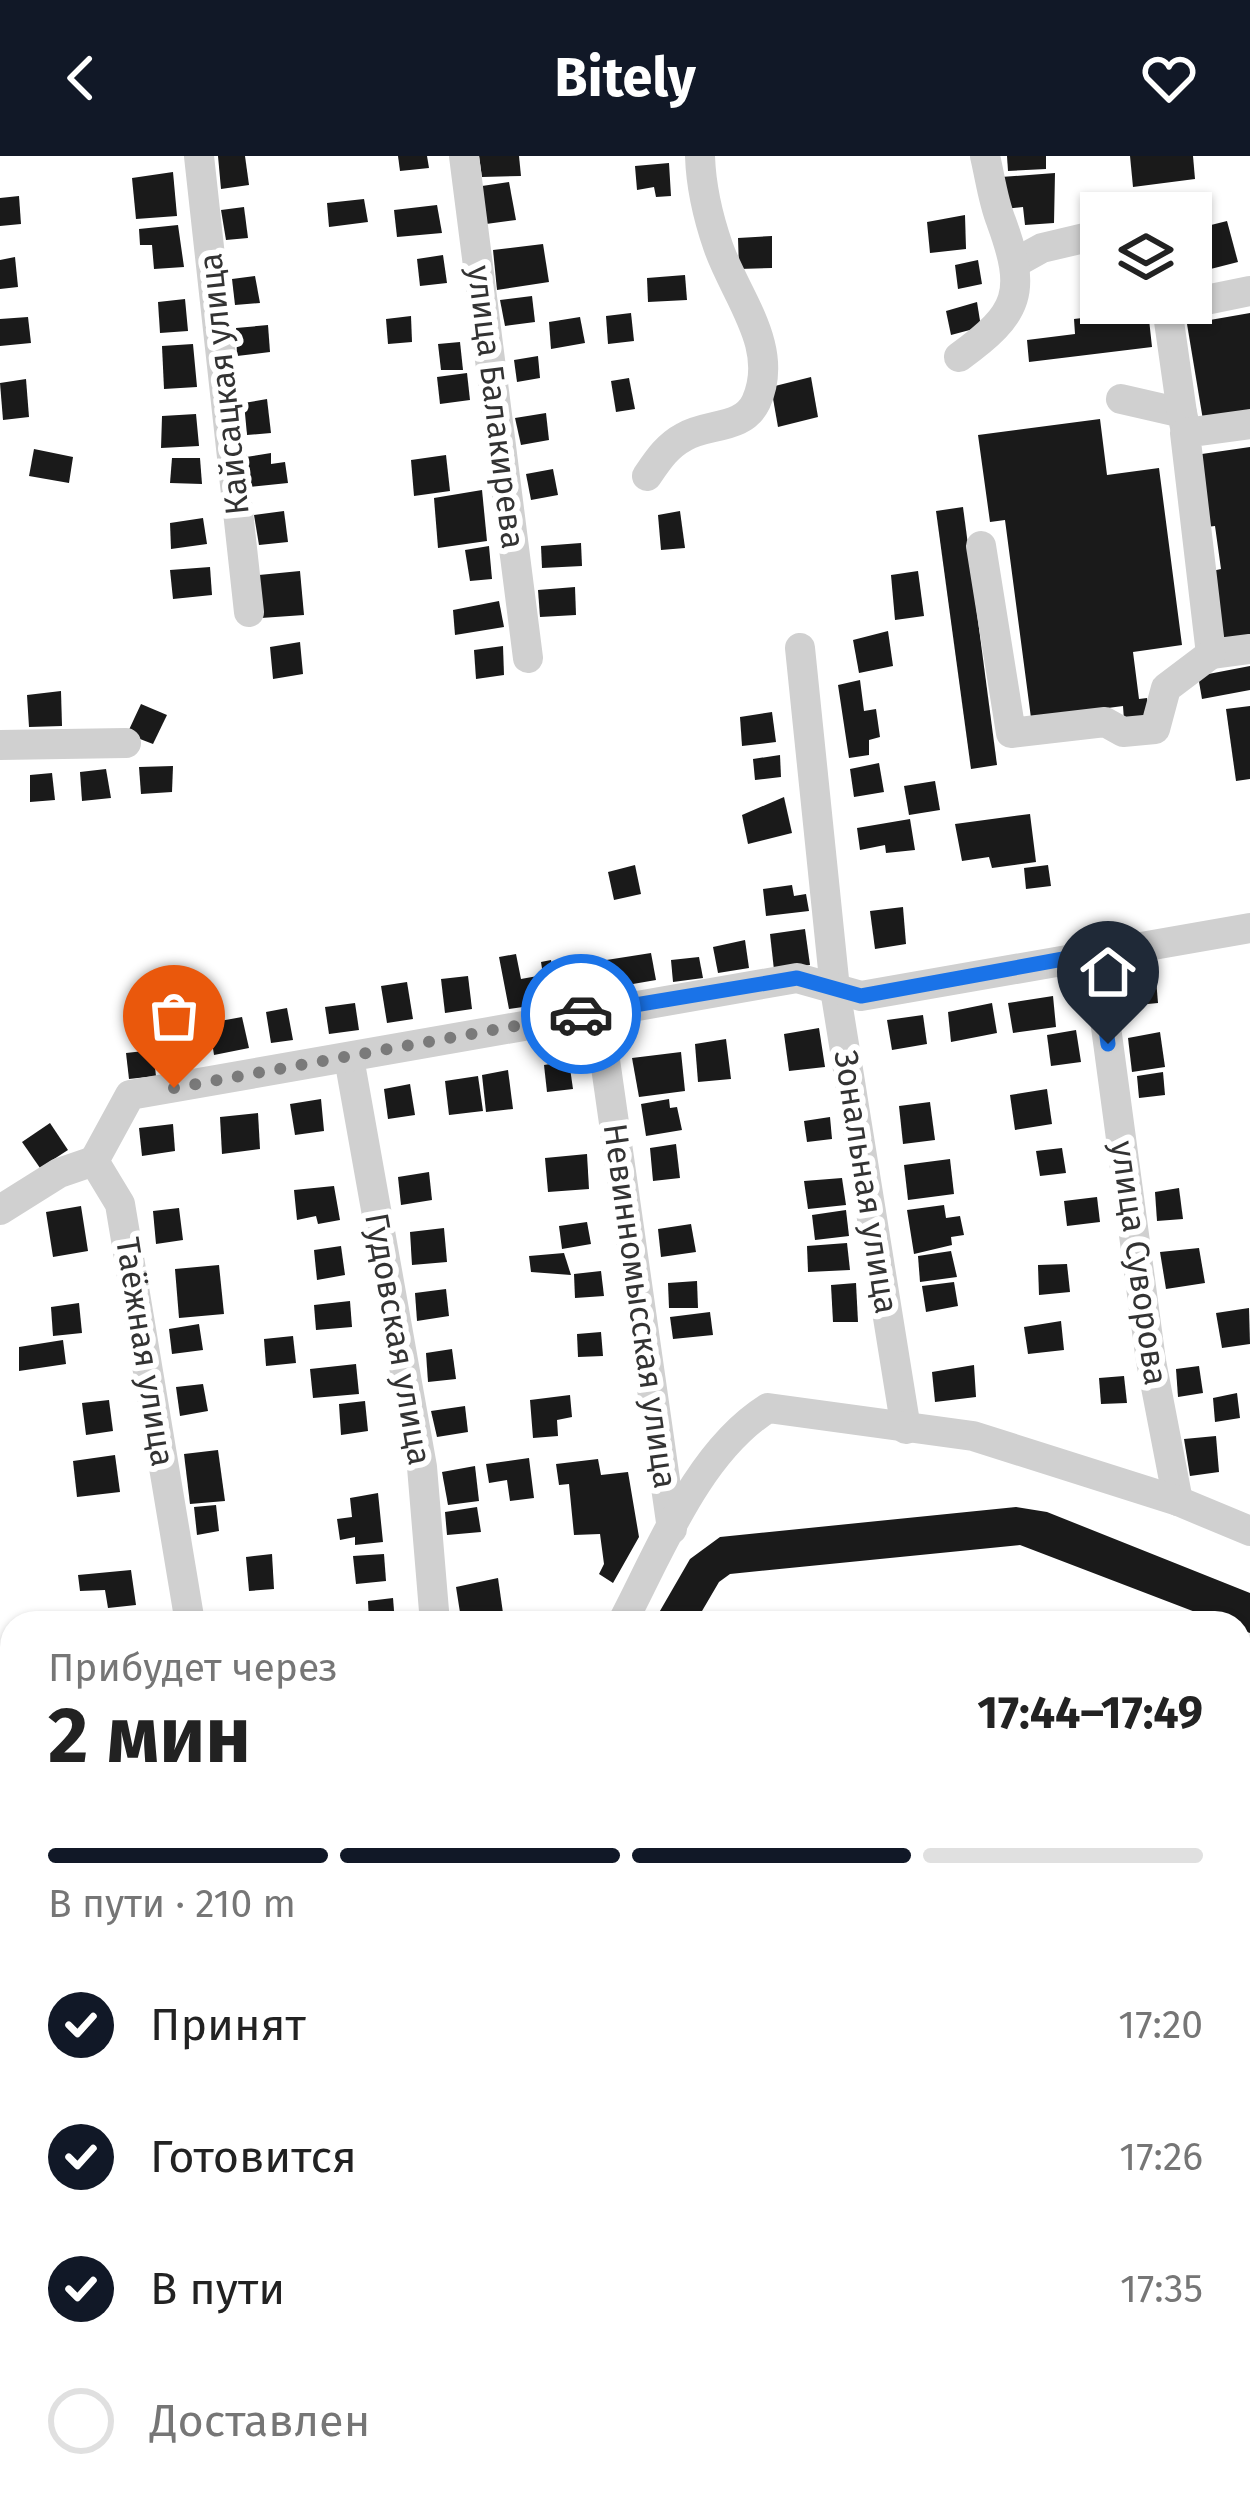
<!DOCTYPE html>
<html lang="ru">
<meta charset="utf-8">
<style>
:root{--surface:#fff;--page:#f6f6f6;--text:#222;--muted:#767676;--line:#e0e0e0;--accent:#111827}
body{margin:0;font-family:"Fira Sans",sans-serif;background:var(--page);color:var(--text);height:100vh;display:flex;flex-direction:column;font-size:45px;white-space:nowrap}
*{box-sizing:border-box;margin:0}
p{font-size:39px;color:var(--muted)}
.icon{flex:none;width:66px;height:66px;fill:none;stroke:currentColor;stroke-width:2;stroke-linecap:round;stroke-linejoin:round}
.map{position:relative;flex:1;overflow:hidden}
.panel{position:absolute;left:0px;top:1455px;width:1251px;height:903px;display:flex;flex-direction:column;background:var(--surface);border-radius:36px 36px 0 0;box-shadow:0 3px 9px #0004}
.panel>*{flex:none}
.fabs{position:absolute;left:1080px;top:36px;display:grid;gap:24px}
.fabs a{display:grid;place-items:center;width:132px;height:132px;border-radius:0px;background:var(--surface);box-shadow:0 3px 9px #0004;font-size:60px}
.pin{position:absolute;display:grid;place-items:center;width:102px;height:102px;color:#fff;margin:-123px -51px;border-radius:50% 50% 50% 0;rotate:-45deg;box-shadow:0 0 12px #0007}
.pin .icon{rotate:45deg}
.courier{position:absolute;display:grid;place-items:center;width:120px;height:120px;margin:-60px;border:9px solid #1a73e8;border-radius:50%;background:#fff;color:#222;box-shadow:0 3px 15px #0007}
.head em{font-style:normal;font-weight:700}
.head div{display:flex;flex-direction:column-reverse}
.head{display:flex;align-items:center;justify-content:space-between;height:204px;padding:0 48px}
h1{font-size:78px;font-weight:700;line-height:90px}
.bar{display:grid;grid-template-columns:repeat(4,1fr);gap:18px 12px;align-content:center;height:144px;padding:0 48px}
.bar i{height:15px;border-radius:9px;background:var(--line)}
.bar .on{background:var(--accent)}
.bar p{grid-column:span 4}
ol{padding:0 48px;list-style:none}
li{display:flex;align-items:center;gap:36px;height:132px}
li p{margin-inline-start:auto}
li .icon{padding:12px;border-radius:50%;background:var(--accent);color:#fff;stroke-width:4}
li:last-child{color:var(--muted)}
li i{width:66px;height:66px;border:6px solid var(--line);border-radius:50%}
header{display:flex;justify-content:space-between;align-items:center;height:156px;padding:0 48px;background:var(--accent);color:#fff;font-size:54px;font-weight:700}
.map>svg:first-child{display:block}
.building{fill:#1a1a1a}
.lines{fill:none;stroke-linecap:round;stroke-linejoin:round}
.minor{stroke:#d0d0d0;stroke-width:30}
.done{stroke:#7a7a7a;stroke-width:12;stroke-dasharray:0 21.6}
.route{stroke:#1a73e8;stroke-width:15}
.labels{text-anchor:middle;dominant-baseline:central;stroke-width:12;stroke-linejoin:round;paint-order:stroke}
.street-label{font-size:33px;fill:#333;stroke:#fff}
</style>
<header><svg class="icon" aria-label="back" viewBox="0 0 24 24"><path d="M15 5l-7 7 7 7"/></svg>Bitely<svg class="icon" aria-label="heart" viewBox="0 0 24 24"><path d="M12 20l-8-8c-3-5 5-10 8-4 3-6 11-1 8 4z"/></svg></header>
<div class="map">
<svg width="1250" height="2356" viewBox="0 0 1250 2356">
<rect width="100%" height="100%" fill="#fff"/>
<g class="building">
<path d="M218 0H245L249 29 221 33Z"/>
<path d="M398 0H427L429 12 400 15Z"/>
<path d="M479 0H519L521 20 482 21Z"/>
<path d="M1007 0H1046V13L1008 15Z"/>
<path d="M1130 0H1193L1195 23 1133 31Z"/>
<path d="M669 7 671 40 656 41 654 31 637 34 635 10Z"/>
<path d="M173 16 177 60 136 63 132 22Z"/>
<path d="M1055 17 1054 67 1025 69 1023 51 1004 53 1001 21Z"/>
<path d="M509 26 516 64 486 68 482 30Z"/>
<path d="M19 40 21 68 0 70V42Z"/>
<path d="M364 43 368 66 329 71 327 47Z"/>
<path d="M437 49 442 77 397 81 394 54Z"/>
<path d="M244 51 248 82 226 84 221 54Z"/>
<path d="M965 59 966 93 930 97 927 66Z"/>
<path d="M1227 65 1238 106 1191 118V74Z"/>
<path d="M178 69 184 111 154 113 152 89H140L139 73Z"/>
<path d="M772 80V112L739 113 738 82Z"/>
<path d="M543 88 549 126 497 134 493 94Z"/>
<path d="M443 99 447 127 420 130 417 103Z"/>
<path d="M15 101 18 131 0 133V104Z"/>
<path d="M978 104 982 128 958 133 955 109Z"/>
<path d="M685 119 687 144 648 146 647 122Z"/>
<path d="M255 120 260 147 235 149 232 123Z"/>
<path d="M532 140 535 166 505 170 500 144Z"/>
<path d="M185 143 188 175 160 177 158 146Z"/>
<path d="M977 146 981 171 951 179 946 155Z"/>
<path d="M1148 154 1152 191 1029 206 1027 184 1075 178 1074 163Z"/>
<path d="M631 157 634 185 608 188 606 160Z"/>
<path d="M1250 157V256L1203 264 1187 168Z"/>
<path d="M411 160 412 186 388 188 386 163Z"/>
<path d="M28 161 31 187 0 190V163Z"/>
<path d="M580 161 585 187 551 193 549 166Z"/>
<path d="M268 169 270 196 237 200 236 172Z"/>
<path d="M460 186 463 214H441L438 188Z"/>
<path d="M193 188 197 231 164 233 162 190Z"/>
<path d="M538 200 540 222 517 226 514 204Z"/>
<path d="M467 217 470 244 440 248 437 221Z"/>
<path d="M811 221 818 261 778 271 771 231Z"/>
<path d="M629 222 635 253 616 256 611 225Z"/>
<path d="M26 223 29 261 3 264 0 227Z"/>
<path d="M267 243 271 277 247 279 244 247Z"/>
<path d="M546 257 549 284 521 289 515 262Z"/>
<path d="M196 258 199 290 161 292 162 260Z"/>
<path d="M1100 263 1107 319 1159 312 1182 489 1133 496 1139 543 1147 542 1150 561 1124 564 1123 550 1031 562 1005 364 990 366 978 279Z"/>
<path d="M1250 291V484L1223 488 1212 415 1221 413 1215 370 1206 371 1195 299Z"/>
<path d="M34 293 73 301 69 327 29 320Z"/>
<path d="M271 297V308L285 306 288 327 250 331 246 301Z"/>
<path d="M446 299 450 335 414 340 411 304Z"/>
<path d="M172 302H200L202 328 170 327Z"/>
<path d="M553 313 558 339 531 344 526 318Z"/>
<path d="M482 334 487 385 438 392 434 342Z"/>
<path d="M963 351 997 609 971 613 936 355Z"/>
<path d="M284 355 288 386 259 389 254 359Z"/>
<path d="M680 355 685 392 661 394 658 359Z"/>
<path d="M203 362 207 388 171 393 170 367Z"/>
<path d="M581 387 582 410 542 412 541 390Z"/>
<path d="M489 390 492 423 470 425 465 394Z"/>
<path d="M210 411 212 439 173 443 170 414Z"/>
<path d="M300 415 304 459 261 462 259 419Z"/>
<path d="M918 415 924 460 895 464 891 419Z"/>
<path d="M575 431 576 459 540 461 538 434Z"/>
<path d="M499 445 504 471 455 479 453 454Z"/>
<path d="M888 475 893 510 859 517 853 484Z"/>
<path d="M300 486 303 518 273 523 270 491Z"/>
<path d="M503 490 504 519 476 523 474 494Z"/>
<path d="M1250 510V534L1202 543 1198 520Z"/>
<path d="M860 524 864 555 876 553 880 581 869 584V599L849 602 838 529Z"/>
<path d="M61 535 62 570 29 571 27 539Z"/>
<path d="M141 548 167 559 153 588 127 578Z"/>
<path d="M1250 550V623L1236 625 1226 553Z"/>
<path d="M772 556 776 586 742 590 740 561Z"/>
<path d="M780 599 781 621 755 624 753 603Z"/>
<path d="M879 607 884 636 854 641 850 613Z"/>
<path d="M173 610 172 636 141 638 139 611Z"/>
<path d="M106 613 111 642 82 645 80 616Z"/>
<path d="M52 617 55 644 30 646V619Z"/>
<path d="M935 625 940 654 909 659 904 630Z"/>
<path d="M784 641 792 677 748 688 742 659Z"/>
<path d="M1030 658 1036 706 992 712 989 701 962 705 955 668Z"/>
<path d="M910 663 915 694 886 697 885 689 860 694 857 672Z"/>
<path d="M635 709 641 738 614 744 608 716Z"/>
<path d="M1048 709 1051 730 1026 733 1024 712Z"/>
<path d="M792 729 794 740 806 738 809 755 766 760 763 733Z"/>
<path d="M903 751 906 788 875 793 870 755Z"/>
<path d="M805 773 810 809 774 814 770 778Z"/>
<path d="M745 784 749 812 718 817 713 791Z"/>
<path d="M651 797 656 824 604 833 600 805Z"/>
<path d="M516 798 521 823 543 819 541 806 551 804 558 846 509 853 499 801Z"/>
<path d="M699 801 703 822 673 826 671 804Z"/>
<path d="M576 804 577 814 594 811 599 839 562 844 559 808Z"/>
<path d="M468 820 472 853 445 857 441 823Z"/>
<path d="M1156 823 1158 847 1127 850 1124 826Z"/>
<path d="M407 826 413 863 387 867 381 830Z"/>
<path d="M1053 840 1056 871 1013 877 1008 847Z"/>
<path d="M355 847 359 874 329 878 325 851Z"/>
<path d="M992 847 997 877 951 886 948 856Z"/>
<path d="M287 852 293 884 271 887 266 856Z"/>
<path d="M923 859 927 888 892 894 887 864Z"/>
<path d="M242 861 249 892 214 899 209 867Z"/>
<path d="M819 872 825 911 789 915 784 878Z"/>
<path d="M1076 874 1081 906 1051 910 1047 879Z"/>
<path d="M1160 876 1165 911 1132 916 1128 882Z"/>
<path d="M726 883 731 923 698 926 695 888Z"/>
<path d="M162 884 187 885 185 908 161 909Z"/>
<path d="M153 894 156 920 129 923 126 897Z"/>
<path d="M681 896 685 935 639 941 632 902Z"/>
<path d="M569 905 573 933 547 936 544 909Z"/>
<path d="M508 914 513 953 486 956 482 919Z"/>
<path d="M1163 916 1165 939 1139 942 1137 920Z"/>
<path d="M478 920 483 955 449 959 445 925Z"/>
<path d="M410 928 415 959 388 963 384 933Z"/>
<path d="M1047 933 1052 968 1015 974 1010 939Z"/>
<path d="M321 943 324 975 295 979 290 948Z"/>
<path d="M669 943 670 952 677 951 682 974 646 980 641 948Z"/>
<path d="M930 946 935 984 903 988 899 950Z"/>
<path d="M258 957 260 993 222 998 220 961Z"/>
<path d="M830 961 832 983 807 986 804 965Z"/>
<path d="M50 967 68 994 40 1012 22 986Z"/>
<path d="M173 968 175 995 142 1000 139 972Z"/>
<path d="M676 988 680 1022 653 1025 650 992Z"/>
<path d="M1062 992 1066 1017 1040 1020 1036 995Z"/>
<path d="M587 998 589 1033 548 1036 545 1002Z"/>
<path d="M950 1003 954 1038 908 1044 904 1009Z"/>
<path d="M429 1016 432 1044 401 1049 398 1021Z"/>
<path d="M842 1022 846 1049 808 1053 804 1025Z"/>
<path d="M334 1030 340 1064 318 1068 316 1060 297 1064 294 1034Z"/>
<path d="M1179 1032 1183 1063 1157 1065 1155 1036Z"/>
<path d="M1097 1041 1100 1066 1067 1070 1064 1045Z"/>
<path d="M944 1049 946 1062 960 1060 964 1079 951 1081 952 1089 914 1098 907 1054Z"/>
<path d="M81 1050 88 1095 53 1101 46 1056Z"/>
<path d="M179 1052 183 1084 156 1088 153 1055Z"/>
<path d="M846 1054 849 1080 815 1084 812 1059Z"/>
<path d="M587 1066 591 1088 562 1093 559 1070Z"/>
<path d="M691 1068 696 1096 661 1101 658 1073Z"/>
<path d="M444 1072 447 1106 412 1109 410 1076Z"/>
<path d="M847 1087 850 1114 808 1116 807 1090Z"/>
<path d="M341 1090 345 1119 317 1124 314 1094Z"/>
<path d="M1199 1092 1205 1127 1166 1133 1160 1096Z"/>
<path d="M951 1095 957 1121 920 1126 918 1100Z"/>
<path d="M564 1097 571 1119 531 1116 529 1100Z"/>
<path d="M1067 1108 1070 1136 1039 1139 1038 1109Z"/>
<path d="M219 1109 224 1158 179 1162 175 1113Z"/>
<path d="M601 1115 604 1140 575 1142 574 1118Z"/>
<path d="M697 1125 698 1152H669L668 1127Z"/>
<path d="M954 1126 958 1150 926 1156 922 1130Z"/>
<path d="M856 1127 858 1166H833L831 1129Z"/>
<path d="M446 1133 449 1160 417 1165 415 1137Z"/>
<path d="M350 1145 352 1171 316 1174 314 1149Z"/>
<path d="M79 1147 82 1177 53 1180 51 1151Z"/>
<path d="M1249 1152 1250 1188 1222 1192 1216 1157Z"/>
<path d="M710 1156 713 1179 673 1183 670 1161Z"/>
<path d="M1061 1165 1064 1194 1028 1198 1024 1171Z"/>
<path d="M199 1168 203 1194 172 1198 169 1173Z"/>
<path d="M601 1176 603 1200 578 1201 577 1178Z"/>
<path d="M293 1180 296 1207 266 1210 264 1183Z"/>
<path d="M63 1184 66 1208 19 1215V1191Z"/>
<path d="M452 1193 456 1223 428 1226 426 1197Z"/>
<path d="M356 1208 359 1238 313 1242 310 1213Z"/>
<path d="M974 1209 976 1241 935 1246 932 1216Z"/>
<path d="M1199 1210 1203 1237 1178 1241 1176 1213Z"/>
<path d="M1124 1220 1127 1247 1101 1248 1099 1222Z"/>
<path d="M203 1228 208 1255 180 1260 176 1231Z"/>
<path d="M1237 1237 1240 1262 1215 1266 1213 1242Z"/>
<path d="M570 1239 572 1261 557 1264 558 1280 533 1282 530 1244Z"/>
<path d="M109 1244 113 1275 86 1279 82 1247Z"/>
<path d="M365 1245 368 1275 341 1279 339 1248Z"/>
<path d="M465 1250 468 1276 437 1281 431 1255Z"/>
<path d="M1216 1280 1219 1316 1190 1320 1184 1283Z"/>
<path d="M218 1294 225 1345 190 1348 184 1298Z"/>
<path d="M115 1299 120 1336 77 1341 73 1305Z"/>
<path d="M529 1302 534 1342 510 1345 507 1324 489 1327 486 1308Z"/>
<path d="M598 1303 601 1319 628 1316 639 1381 613 1427 599 1418 604 1408 600 1378 574 1379 569 1328 559 1329 556 1308Z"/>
<path d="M475 1310 479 1345 448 1349 442 1316Z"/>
<path d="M378 1337 383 1386 355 1389V1381L340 1384 337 1363 352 1361 350 1342Z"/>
<path d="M216 1349 219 1375 197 1379 194 1351Z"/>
<path d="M477 1351 481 1376 447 1379 445 1356Z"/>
<path d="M1016 1351 1047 1356 1250 1437V1477L1239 1473V1467H1224L1020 1389 730 1418 719 1426 695 1467H653L690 1403 720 1381Z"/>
<path d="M272 1398 274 1433 249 1435 246 1401Z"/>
<path d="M384 1398 386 1425 356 1428 353 1400Z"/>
<path d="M131 1414 136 1449 108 1452 105 1434 80 1435 78 1419Z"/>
<path d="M498 1422 503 1457 461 1463 456 1431Z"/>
<path d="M393 1442 395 1467H369L368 1445Z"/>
<path d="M0 1793 12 1794V1834L0 1832Z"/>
<path d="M1239 2052 1250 2059V2103L1239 2122Z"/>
<path d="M12 2170V2248L0 2269V2191Z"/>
<path d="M1239 2337 1250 2344V2356H1197L1179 2346H1239Z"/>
<path d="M653 2346H705L723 2356H654L649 2353Z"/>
</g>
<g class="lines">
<g class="minor">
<path d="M199 0 249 456"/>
<path d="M464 0 528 502"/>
<path d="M1015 107 1042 92 1101 78"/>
<path d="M1191 147 1250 135"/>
<path d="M959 201C1020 157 1027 136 1001 65 993 45 990 21 985 0"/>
<path d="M1121 243 1182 257 1185 271"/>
<path d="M1182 257 1167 151 1188 147"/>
<path d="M1250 268 1185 277 1211 498 1250 493"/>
<path d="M647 320C658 304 667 290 684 281 707 267 743 274 756 246 781 191 735 140 718 90 708 61 701 31 700 0"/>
<path d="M981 390 1011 577 1105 566 1123 576 1155 573 1166 532 1211 498"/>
<path d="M800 492 835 833 906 1273"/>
<path d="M0 589 126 587"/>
<path d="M1096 797 1151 1205 1178 1345"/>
<path d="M598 855 672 1373"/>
<path d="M349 902 422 1311 435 1467"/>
<path d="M0 1054 59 1017 94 1005"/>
<path d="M190 1467 120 1048 94 1005 130 939 797 822 861 840 1250 772"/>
<path d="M622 1467C660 1395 698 1296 768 1252L973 1280 1178 1345 1250 1375"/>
<path d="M1239 1523 1250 1522"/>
<path d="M0 1666 12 1665"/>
<path d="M1239 1694 1250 1675"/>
<path d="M1239 1751 1250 1750"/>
<path d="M0 1895 12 1899"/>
<path d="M12 1988 5 2015 12 2019"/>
<path d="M0 2112 12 2090"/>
<path d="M1239 2295 1250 2301"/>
<path d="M262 2346 280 2356"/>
<path d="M439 2346 457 2356"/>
<path d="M342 2356 347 2346"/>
<path d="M800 2356 806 2346"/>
</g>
</g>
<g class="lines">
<path class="done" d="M174 932 581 858"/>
<path class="route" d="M581 858 797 822 861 840 1096 797 1108 888"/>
</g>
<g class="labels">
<g class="street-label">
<text transform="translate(224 228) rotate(-96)">Кайсацкая улица</text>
<text transform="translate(496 251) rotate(83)">улица Балакирева</text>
<text transform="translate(866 1026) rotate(81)">Зональная улица</text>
<text transform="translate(1139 1107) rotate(82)">улица Суворова</text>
<text transform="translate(640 1150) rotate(82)">Невинномысская улица</text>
<text transform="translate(398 1183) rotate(80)">Гудовская улица</text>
<text transform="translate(145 1196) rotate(81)">Таёжная улица</text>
</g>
</g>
</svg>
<div class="fabs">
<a><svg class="icon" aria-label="layers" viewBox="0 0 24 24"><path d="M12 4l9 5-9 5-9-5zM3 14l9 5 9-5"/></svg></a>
</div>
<div class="pin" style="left:174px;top:932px;background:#ea580c"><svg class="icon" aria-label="bag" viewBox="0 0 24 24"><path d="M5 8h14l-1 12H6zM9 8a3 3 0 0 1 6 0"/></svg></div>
<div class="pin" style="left:1108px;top:888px;background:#1f2937"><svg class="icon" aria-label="home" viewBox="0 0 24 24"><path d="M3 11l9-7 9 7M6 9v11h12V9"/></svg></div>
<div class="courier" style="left:581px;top:858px"><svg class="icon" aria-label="car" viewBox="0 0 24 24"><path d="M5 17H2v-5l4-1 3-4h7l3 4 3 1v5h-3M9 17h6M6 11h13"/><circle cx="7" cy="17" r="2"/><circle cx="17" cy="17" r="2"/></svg></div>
<section class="panel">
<div class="head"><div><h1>2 мин</h1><p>Прибудет через</p></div><em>17:44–17:49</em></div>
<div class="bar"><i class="on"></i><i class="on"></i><i class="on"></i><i></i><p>В пути · 210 m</p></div>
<ol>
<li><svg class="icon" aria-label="check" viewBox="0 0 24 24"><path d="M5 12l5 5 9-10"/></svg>Принят<p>17:20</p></li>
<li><svg class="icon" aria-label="check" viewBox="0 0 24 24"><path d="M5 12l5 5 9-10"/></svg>Готовится<p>17:26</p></li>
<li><svg class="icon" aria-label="check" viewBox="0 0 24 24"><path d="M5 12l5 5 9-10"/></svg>В пути<p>17:35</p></li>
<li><i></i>Доставлен</li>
</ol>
</section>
</div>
